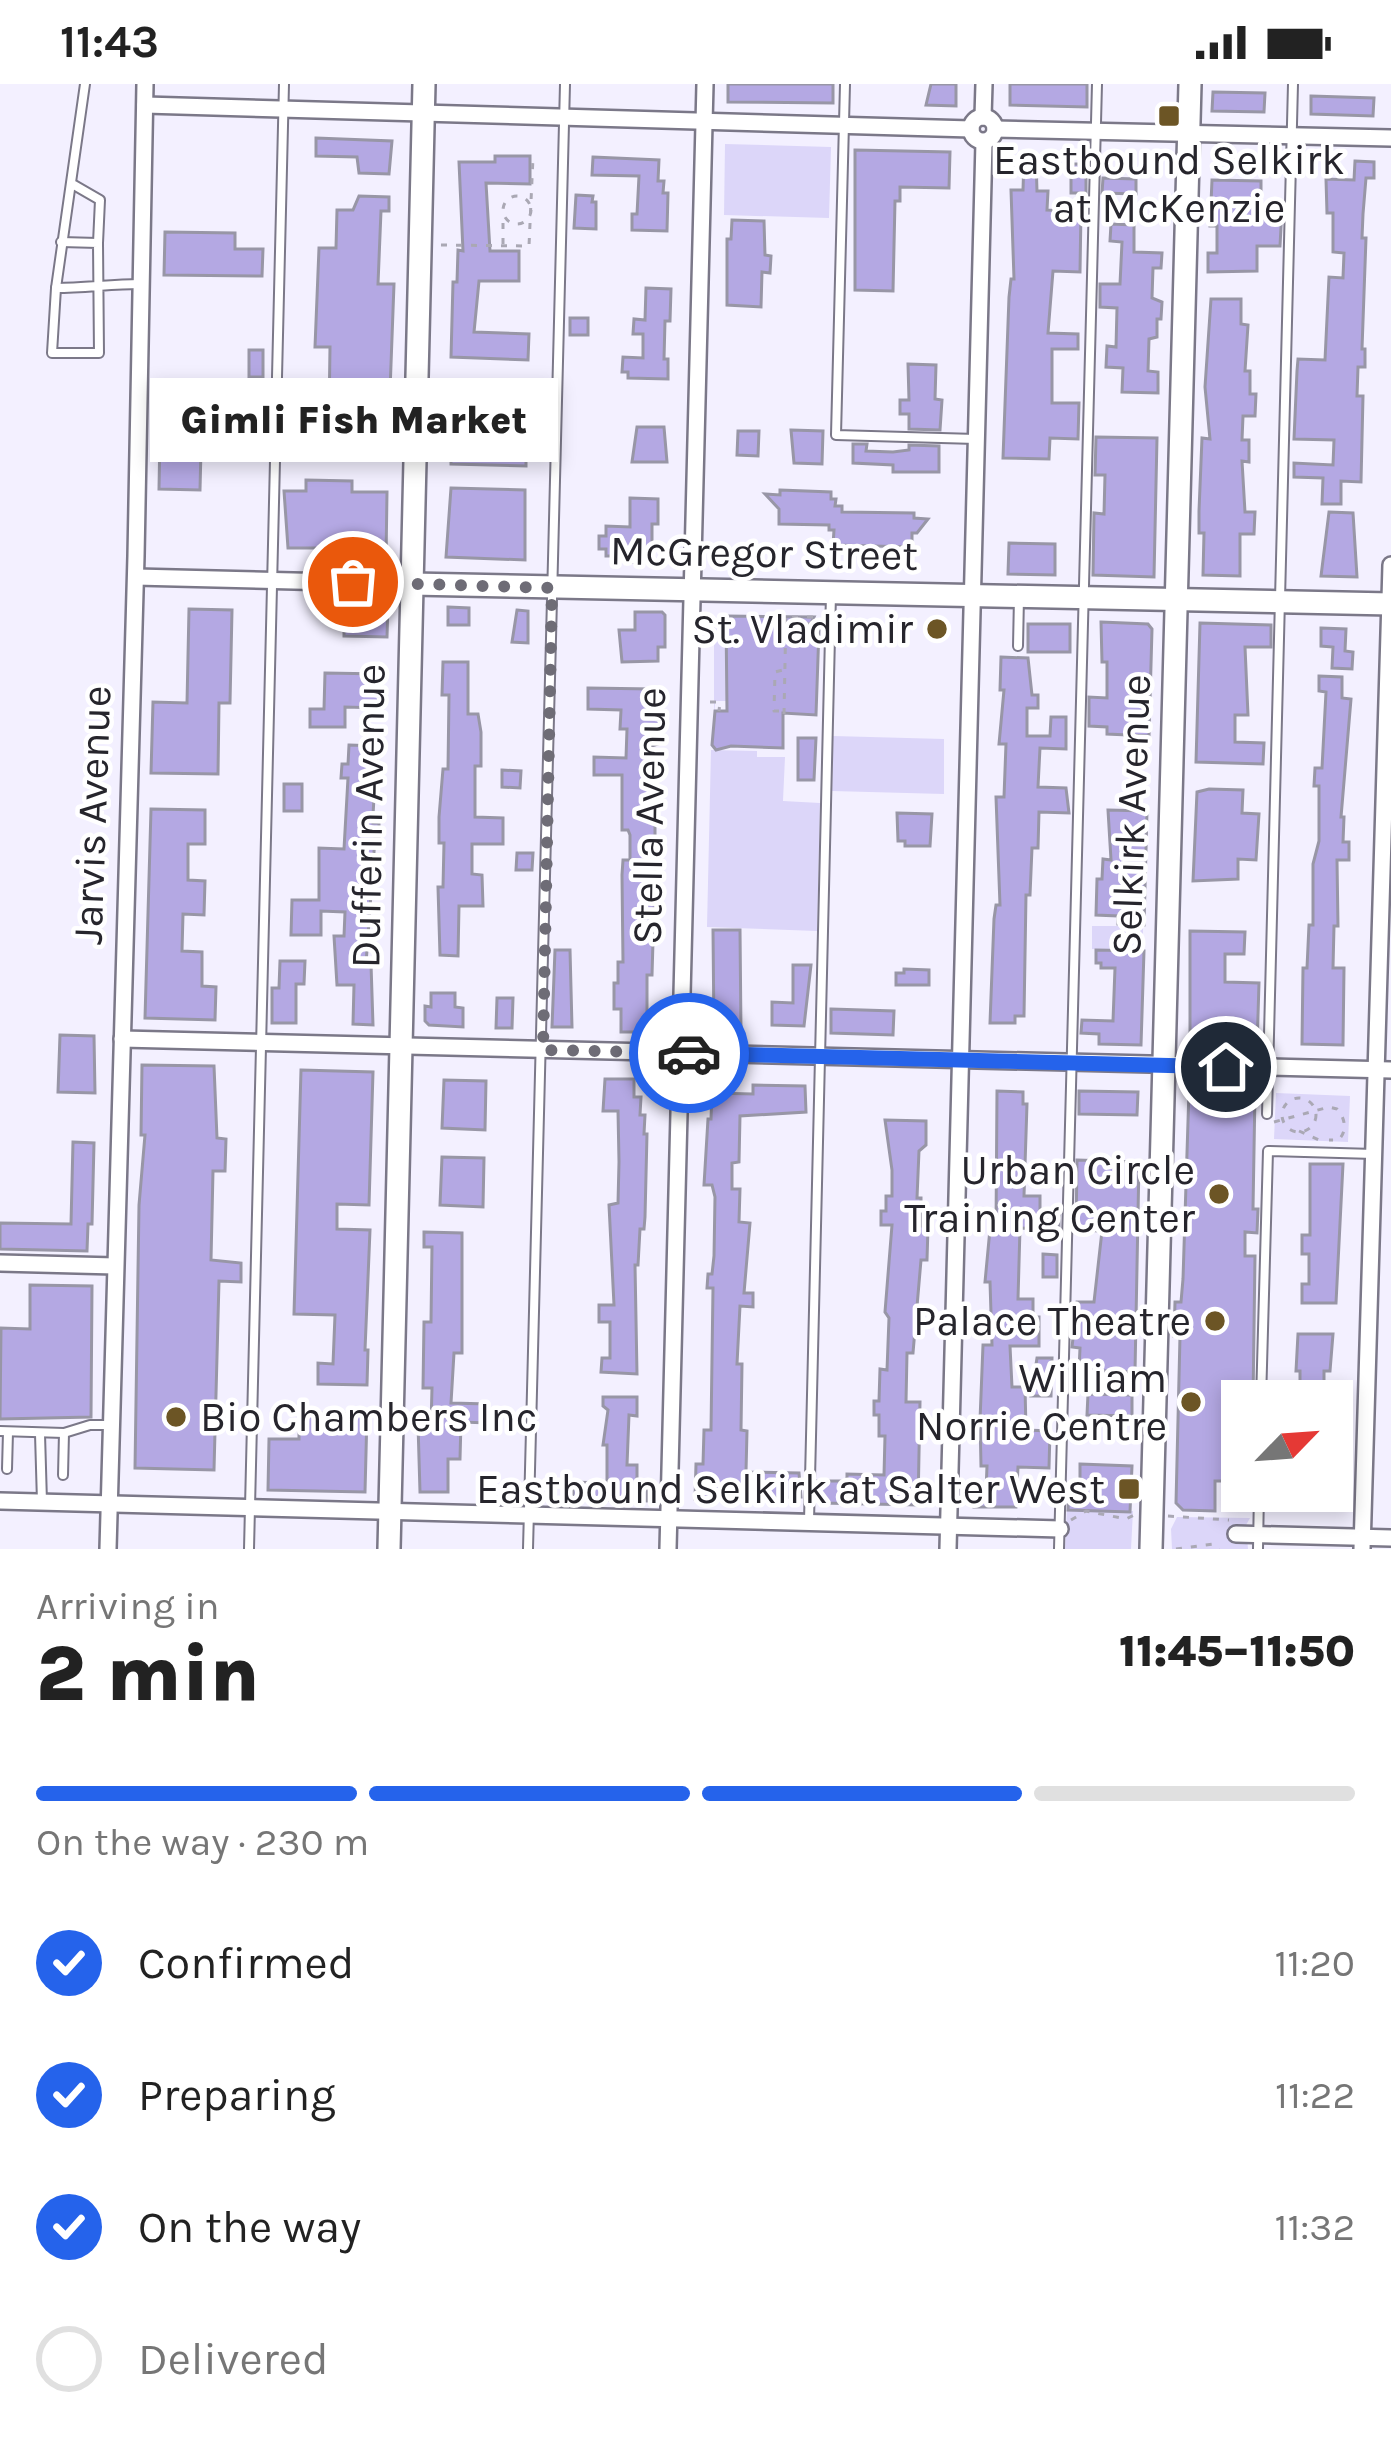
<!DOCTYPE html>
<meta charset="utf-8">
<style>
:root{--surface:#fff;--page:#f2f2f2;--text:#222;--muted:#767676;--line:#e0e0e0;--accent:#2563eb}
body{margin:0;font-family:Karla,sans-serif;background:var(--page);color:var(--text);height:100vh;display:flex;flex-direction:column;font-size:45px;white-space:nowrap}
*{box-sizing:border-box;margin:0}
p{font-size:39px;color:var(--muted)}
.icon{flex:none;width:66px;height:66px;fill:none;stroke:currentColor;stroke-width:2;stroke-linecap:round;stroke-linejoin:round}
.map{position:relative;height:1465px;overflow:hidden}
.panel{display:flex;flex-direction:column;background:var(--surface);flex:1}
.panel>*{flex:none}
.needle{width:78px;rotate:65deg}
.fabs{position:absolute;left:1221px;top:1296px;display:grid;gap:24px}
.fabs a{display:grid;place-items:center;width:132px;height:132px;border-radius:0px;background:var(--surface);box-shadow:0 6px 18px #0003;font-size:60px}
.pin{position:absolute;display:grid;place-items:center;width:102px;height:102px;color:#fff;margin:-51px;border:6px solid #fff;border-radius:50%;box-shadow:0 3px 12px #0007}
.courier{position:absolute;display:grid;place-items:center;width:120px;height:120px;margin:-60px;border:9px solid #2563eb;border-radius:50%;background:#fff;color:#222;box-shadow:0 3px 15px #0007}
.bubble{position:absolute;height:84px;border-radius:0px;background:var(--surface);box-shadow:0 6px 18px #0003;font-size:39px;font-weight:800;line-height:84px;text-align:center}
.headline em{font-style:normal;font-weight:800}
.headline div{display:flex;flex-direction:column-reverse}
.headline{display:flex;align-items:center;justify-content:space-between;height:204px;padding:0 36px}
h1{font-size:78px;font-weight:800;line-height:90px}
.bar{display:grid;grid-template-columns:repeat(4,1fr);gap:18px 12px;align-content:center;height:144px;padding:0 36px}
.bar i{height:15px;border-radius:9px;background:var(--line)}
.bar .selected{background:var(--accent)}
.bar p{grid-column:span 4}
ol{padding:0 36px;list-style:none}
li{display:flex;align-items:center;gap:36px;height:132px}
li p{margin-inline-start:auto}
li .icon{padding:12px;border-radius:50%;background:var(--accent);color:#fff;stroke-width:4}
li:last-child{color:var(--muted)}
li i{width:66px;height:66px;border:6px solid var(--line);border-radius:50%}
.status{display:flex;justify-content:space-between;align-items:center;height:84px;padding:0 60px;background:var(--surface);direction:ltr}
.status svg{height:33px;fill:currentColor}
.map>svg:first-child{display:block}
.green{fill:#dcd6f9}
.building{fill:#b4a8e3;stroke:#9896a6;stroke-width:3}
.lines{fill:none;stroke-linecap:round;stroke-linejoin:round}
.lane-casing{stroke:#7b7888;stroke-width:12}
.street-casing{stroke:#7b7888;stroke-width:20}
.secondary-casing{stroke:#7b7888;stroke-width:26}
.path{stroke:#aaa8b4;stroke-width:3;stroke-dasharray:6 9;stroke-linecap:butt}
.lane{stroke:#fff;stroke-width:8}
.street{stroke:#fff;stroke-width:15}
.secondary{stroke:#fff;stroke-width:21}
.done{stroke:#6e6c76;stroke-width:12;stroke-dasharray:0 21.6}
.route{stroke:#2563eb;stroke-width:15}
.poi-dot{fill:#6c5525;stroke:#fff;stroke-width:4.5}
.labels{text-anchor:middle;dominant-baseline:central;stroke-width:9;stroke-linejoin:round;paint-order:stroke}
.poi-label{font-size:42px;fill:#26252c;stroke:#fff;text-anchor:end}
.street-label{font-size:42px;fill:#26252c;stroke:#fff}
</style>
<div class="status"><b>11:43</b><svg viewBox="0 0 49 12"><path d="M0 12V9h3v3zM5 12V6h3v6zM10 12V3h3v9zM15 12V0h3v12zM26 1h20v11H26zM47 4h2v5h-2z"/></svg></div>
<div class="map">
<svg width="1391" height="1465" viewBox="0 0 1391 1465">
<rect width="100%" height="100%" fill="#f3f0ff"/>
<g class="green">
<path d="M725 60 831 63 829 134 724 131Z"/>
<path d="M714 535H725V556L728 557 727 617H715L714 638Z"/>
<path d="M833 652 944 655V710L832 707Z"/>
<path d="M711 666 757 667V673H785L783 717 820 719 817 847 707 843Z"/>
<path d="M1092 842H1143V866L1092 865Z"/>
<path d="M1276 1009 1350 1012 1348 1058 1274 1055Z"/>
<path d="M1067 1424 1133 1427 1131 1465H1065Z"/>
<path d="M1177 1433 1250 1434 1246 1441 1248 1465H1172L1171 1445Z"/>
</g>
<g class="building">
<path d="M728 0H833V19L728 18Z"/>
<path d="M931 0H956V22L926 21Z"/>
<path d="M1010 0H1087V23L1010 21Z"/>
<path d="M1213 8 1265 9 1264 28 1212 27Z"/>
<path d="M1311 12 1374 14 1373 32 1311 30Z"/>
<path d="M316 54 392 57 389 90 359 89 357 73 316 72Z"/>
<path d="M855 66 950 68 949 104 900 103V117H895L893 207 855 206Z"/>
<path d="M495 72H530V100L486 99 490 167H519V197H479L474 248 529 250 528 276 451 273 453 198H457L458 166 463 167 459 78H495Z"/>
<path d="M593 73 659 76 658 97H664L663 109H668L667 147 632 146V130H637L639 92 592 91Z"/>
<path d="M1024 75 1036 76 1037 107H1048L1047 126 1081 127 1080 188 1053 187 1048 249 1078 250V265H1052V319H1079L1078 355 1050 354 1049 375 1003 374 1009 213 1011 195H1014L1011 106H1023Z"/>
<path d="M1355 77 1374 78V94H1366L1363 130 1362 154H1366L1362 265H1365V283H1358L1357 312H1363L1361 398 1341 397V420H1322L1323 394 1294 393V379L1333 381 1334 356 1294 355 1297 287 1298 275 1325 276 1329 193 1343 194 1344 169 1333 168V129H1327L1326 95 1354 96Z"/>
<rect x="1071" y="80" width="15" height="29"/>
<path d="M1103 94 1136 95V110L1102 109Z"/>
<path d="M1212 96 1261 97V124L1282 125 1280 162H1257V187L1208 188V169H1217V142H1210Z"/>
<path d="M576 111 593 112 592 118H596V145L574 144Z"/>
<path d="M359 112 389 113V127H381L378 200H394L389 334 329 332 330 263H315L319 164H336L337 126H353Z"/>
<path d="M732 136 764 137 765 171 771 172 770 189 762 188 761 223 727 221V155H731Z"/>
<path d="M1111 140 1134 141V168L1162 169 1161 184H1153L1152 214 1162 218 1161 235H1157V253L1149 255 1148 287 1158 288V309L1122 308 1123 284 1106 283 1107 262 1116 263 1117 224 1100 223V200H1120L1122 158 1110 157Z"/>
<path d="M165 148 235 149V165H263L262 192 164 191Z"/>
<path d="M646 204 671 205 670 237H665L664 275H668V295L628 294V288H622L623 273 643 274V250H633L634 235 645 236Z"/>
<path d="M1211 215H1241V240L1248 241 1245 287H1250V310H1256L1255 332H1243L1242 356H1249V378L1242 377 1245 428H1255L1254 450H1240V492L1203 491 1204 449H1199V427L1202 354 1210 355 1205 303Z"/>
<rect x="570" y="234" width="18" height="17"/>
<rect x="249" y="266" width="14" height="27"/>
<path d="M908 280 936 281 935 315 942 316 940 346 909 345V330H900V316H909Z"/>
<path d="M161 296 210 298 208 366H201L200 406 159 405Z"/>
<path d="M451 297 528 299V325L451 323Z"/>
<path d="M637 343H664L667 378H632Z"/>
<path d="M791 346 823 347 822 380 794 379Z"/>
<path d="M738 347H759L758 372 737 371Z"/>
<path d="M1096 353 1157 354 1154 493 1093 491 1094 429 1104 430 1105 391H1095Z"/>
<path d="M451 356 526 358V382L451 380Z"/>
<path d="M853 360H867L866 367 893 368 909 366V361L939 362V388H893V381L853 379Z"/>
<path d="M306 396 352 397V408H387L386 476 328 475V464H288L284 407H306Z"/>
<path d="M451 404 525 406V476L446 473Z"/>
<path d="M780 406 831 408V415H836L835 422H842V428L914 429V434L928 435 917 449H912V463L833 461 834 446H829V441L779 440V425L765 410 780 411Z"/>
<path d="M630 414 658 415V440H652V472H639V478H627V472H606V465H599V452H606V442L630 443Z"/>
<path d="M1329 428 1353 429 1357 493 1321 492Z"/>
<path d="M1009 459 1055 460V491L1008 490Z"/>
<path d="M344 519 388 520 387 553 344 552Z"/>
<path d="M448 523 469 524V541H448Z"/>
<path d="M189 525 232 526 230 619H219L218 690 151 689 153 618 187 619Z"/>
<path d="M517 526 528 527V559L512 558Z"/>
<path d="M635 528H662L665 531V563H658V577L622 578 619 546H635Z"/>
<path d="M726 532 814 533 809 543 819 545 816 631 783 629V664L731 662 716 666 712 661 715 627H727Z"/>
<path d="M1101 538 1148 540 1152 545 1149 652 1107 650V643L1089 642V613L1107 614V578H1102Z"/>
<path d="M1200 539 1271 541V563H1245L1248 631H1235V658L1264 659 1263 680 1196 678Z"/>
<rect x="1028" y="540" width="42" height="28"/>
<path d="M1321 544 1346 545 1345 567 1353 568 1352 585 1332 584 1333 563 1321 562Z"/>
<path d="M1001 573 1028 574 1032 611H1038V624H1027V652H1050L1051 633H1066V665L1040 664 1038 703 1066 704 1069 729 1039 728 1038 764H1032L1030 811H1026L1024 932H1015V939H990L994 835 996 821H1000L996 713H1004L1006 660H999L1004 606H1000Z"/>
<path d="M443 578H468V630H478L481 648V682H475V733L503 734V760H472V790L482 791 483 822H459L458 872 440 871 438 803H443L444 759H439V733L443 685H448L449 611H442Z"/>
<path d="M325 589 381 590 380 624 345 623V643H310V625H324Z"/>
<path d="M1319 592 1342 593V614L1351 615 1341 733H1344L1343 758H1349V776H1337L1338 842H1334L1333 884H1344L1343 961 1302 960 1303 884H1307L1309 841H1313V780L1319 757V702H1314L1315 684H1322L1326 608 1319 607Z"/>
<path d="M588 604 652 605 651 632 661 633V659L649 663V706L650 737H655V807L658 808V824H654L652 891H647V930L658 931V948H621V925H614V899H618V878H623L622 791 623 776H630V751L628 746H622V691H594V673L626 674 627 645H620L621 626 588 625Z"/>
<path d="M798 654H816L814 696H798Z"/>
<path d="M349 661 377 662 373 731V739H379V754H375L366 880H371L373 941 353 940 354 901H337L334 852H344L345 828 321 827V851H291L292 816H319V764L344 765 348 694H341L342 680H348Z"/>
<path d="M502 686 521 687 520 704 502 703Z"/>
<rect x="284" y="700" width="18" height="27"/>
<path d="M1209 705 1243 706 1242 729 1259 730 1256 776 1238 775V795L1193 797 1197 708Z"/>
<path d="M151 725 205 726V760H188V796L205 797 204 831 183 830 182 867 202 868V902L216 903 215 936 145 934Z"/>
<path d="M1108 726 1147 727 1144 841 1118 840V832L1096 831 1097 795H1102L1103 775 1111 776Z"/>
<path d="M897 729 932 730 930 762H905V757H898Z"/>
<path d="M517 769H533L532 786H516Z"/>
<path d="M713 846H740L741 948H714Z"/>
<path d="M1190 847 1245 848 1244 870H1225V898L1259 899 1257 964 1190 962Z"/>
<path d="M555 866H570L572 943H552Z"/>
<path d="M1096 866 1144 867 1141 961 1099 960V950L1081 949 1082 936 1113 937 1115 884H1101V879H1096Z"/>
<path d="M280 877H305L304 900H296V939H272V904H279Z"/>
<path d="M793 881H811L804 942 772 941V918L793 919Z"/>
<path d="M904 885 929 886V901H896V889H904Z"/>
<path d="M431 909H455V923L463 924V943L429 941 425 937V922L431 923Z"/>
<path d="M497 914H513L512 944H496Z"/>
<path d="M831 925 894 927 893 951 831 949Z"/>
<path d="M60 951 94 952 95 1009 58 1008Z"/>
<path d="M142 981 214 982 217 1054 226 1055 225 1087H213L211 1176 241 1179V1198L219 1197 214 1386 135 1384 139 1121 145 1051H141Z"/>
<path d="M301 986 373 988 369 1121 337 1120V1145L370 1146 365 1266H368L367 1301 318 1300V1279L333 1280 335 1231 294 1230Z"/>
<path d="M605 995H634V1013H641L640 1031H645L644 1050H647L645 1133 644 1145H640L638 1181H635L637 1290 601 1288 602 1274H610V1238H599V1221H614L609 1121 618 1119 619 1078 618 1027H603Z"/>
<path d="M444 996 486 997 485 1046 442 1044Z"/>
<path d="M753 1001 805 1002 806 1028 740 1032 739 1078 732 1079V1105H740L739 1138 750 1139 744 1209H753V1223L740 1222 737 1280H742L741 1346 747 1347 746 1388 799 1389 801 1413 695 1415 696 1380H703L704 1346H711L713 1204H707L708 1190H712L714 1172 715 1113 712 1101H704L708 1035H711L712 1009 753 1010Z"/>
<path d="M1189 1006 1255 1008 1253 1125H1258L1257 1149 1245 1148V1172H1255L1253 1317H1242V1361H1230L1229 1397H1215V1427L1183 1426 1176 1419 1180 1252H1174L1175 1218H1181L1183 1195Z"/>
<path d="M997 1007 1023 1008V1020H1027L1024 1112H1040V1130H1059V1145L1020 1144 1018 1215H1033V1233H1039V1262H1010L1012 1303H1025L1026 1346 1050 1347 1049 1384 1018 1383 1016 1423H974V1407H986L987 1382H981L980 1336 983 1261H992L990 1198H985L990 1145H996Z"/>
<path d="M1079 1007 1138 1008 1137 1031 1079 1030Z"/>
<path d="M885 1036 926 1037V1061L919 1067 917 1114H921V1142L928 1143 927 1176H921L913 1269H907L906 1318H920L918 1421 821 1419 818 1397H847V1390L884 1391 885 1352H879V1331H874V1317H879L880 1285 887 1286 889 1234 885 1228 892 1141H881V1127H886V1112H892V1086Z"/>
<path d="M73 1058 94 1059 92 1140H88L87 1167 0 1165V1139L71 1140Z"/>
<path d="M442 1073 484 1074 483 1123 440 1121Z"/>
<path d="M1077 1076 1139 1078 1135 1288 1079 1286 1080 1264 1072 1263 1077 1218H1094L1102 1147 1076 1146Z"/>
<path d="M1310 1080H1343L1336 1219H1302V1200H1309V1170H1302V1151H1310Z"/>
<path d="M424 1148 462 1149V1269H454L451 1319 488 1320V1339L461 1338 460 1375H448V1408H420L418 1340 431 1341 432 1304H423L424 1238H431L432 1163H424Z"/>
<path d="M1043 1170 1057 1171V1193H1043Z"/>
<path d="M30 1201 92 1202 91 1333 0 1335 1 1244 30 1245Z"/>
<path d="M1298 1250H1333L1330 1287H1324V1317H1306V1309H1300V1287H1296Z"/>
<path d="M1037 1274H1052L1051 1312H1031Z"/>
<path d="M1088 1310 1132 1311V1332L1087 1331Z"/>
<path d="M603 1313H637V1332L629 1331 627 1381H637V1400H647V1417L573 1415V1398L607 1399V1361H603L608 1326 603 1322Z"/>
<path d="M299 1329 367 1330 365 1408 268 1406 269 1355H299Z"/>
<path d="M1080 1380 1132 1382 1130 1428 1068 1426 1069 1402H1080Z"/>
<rect x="1299" y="1407" width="28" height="18"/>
</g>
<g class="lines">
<defs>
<g id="lane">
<path d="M845 0 836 351 976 355"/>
<path d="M74 101 100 116 98 159"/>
<path d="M61 158 98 159 99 269H52L56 204C84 204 112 200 140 200"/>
<path d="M56 204 85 0"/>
<path d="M1018 562 1019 513"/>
<path d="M1267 1030 1293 0"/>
<path d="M1261 1317 1268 1067 1374 1070"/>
<path d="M0 1347 64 1349 90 1341H111"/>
<path d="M40 1350 42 1418"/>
<path d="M7 1385 8 1348"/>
<path d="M63 1391 64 1349"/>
<path d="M809 1437 831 510"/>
<path d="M249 1465 284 0"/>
<path d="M528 1465 565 0"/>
<path d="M1059 1465 1097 0"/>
<path d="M1258 1465 1259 1407"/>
</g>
<g id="street">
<path d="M145 21 971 45"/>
<circle cx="983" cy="45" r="12"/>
<path d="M983 33 984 0"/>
<path d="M995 45 1391 54"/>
<path d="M136 493 412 500"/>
<path d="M122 955 1391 986"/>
<path d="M0 1179 115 1182"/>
<path d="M0 1417 1060 1445"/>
<path d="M1236 1450 1391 1454"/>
<path d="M108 1465 136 472 145 0"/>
<path d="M668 1465 705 0"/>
<path d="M948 1465 984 58"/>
<path d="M1362 1465 1391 481"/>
</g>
<g id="secondary">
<path d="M412 500 1391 520"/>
<path d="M389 1465 424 0"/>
<path d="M1151 1465 1190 0"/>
</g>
</defs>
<use href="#lane" class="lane-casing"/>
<use href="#street" class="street-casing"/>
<use href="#secondary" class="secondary-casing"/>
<g class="path">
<circle cx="517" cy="126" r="14"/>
<path d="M503 160V133"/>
<path d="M441 161 529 162 533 73"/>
<path d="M792 533H814L811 540 797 539Z"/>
<path d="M752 538V528"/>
<path d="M711 552 725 553"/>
<path d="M710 618H720L719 627"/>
<path d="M779 627H774L775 588 783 586"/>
<path d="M784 630 786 529"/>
<circle cx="1299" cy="1031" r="17"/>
<path d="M1274 1038 1329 1023 1337 1025C1345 1033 1348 1048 1338 1056H1329"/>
<path d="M1299 1047 1319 1056"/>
<path d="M1168 1432 1229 1436"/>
<path d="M1071 1436 1086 1427 1126 1435 1134 1431"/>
<path d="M1176 1465 1213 1460 1219 1465"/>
</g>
<use href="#lane" class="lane"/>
<use href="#street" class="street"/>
<use href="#secondary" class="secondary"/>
</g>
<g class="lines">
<path class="done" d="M353 498 552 504 543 966 689 969"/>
<path class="route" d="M689 969 1226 983"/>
</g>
<g class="poi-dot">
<rect x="1157" y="20" width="24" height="24" rx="6"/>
<circle cx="937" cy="545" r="12"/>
<circle cx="1219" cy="1110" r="12"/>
<circle cx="1215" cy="1237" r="12"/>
<circle cx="1191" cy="1318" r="12"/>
<circle cx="176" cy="1333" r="12"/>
<rect x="1117" y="1393" width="24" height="24" rx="6"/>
</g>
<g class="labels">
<g class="poi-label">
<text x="1169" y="76" text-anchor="middle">Eastbound Selkirk<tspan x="1169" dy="48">at McKenzie</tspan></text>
<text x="913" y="545">St. Vladimir</text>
<text x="1195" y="1086">Urban Circle<tspan x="1195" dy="48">Training Center</tspan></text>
<text x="1191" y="1237">Palace Theatre</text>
<text x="1167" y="1294">William<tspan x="1167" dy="48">Norrie Centre</tspan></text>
<text x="200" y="1333" text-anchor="start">Bio Chambers Inc</text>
<text x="1105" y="1405">Eastbound Selkirk at Salter West</text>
</g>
<g class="street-label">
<text transform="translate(764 469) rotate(1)">McGregor Street</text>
<text transform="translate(92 731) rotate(-88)">Jarvis Avenue</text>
<text transform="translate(1131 731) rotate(-88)">Selkirk Avenue</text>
<text transform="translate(368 732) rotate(-89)">Dufferin Avenue</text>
<text transform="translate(649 732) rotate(-89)">Stella Avenue</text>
</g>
</g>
</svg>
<div class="fabs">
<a><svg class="needle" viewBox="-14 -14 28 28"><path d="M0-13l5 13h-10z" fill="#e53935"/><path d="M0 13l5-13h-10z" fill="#767676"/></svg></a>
</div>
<div class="pin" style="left:353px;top:498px;background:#ea580c"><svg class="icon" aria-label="bag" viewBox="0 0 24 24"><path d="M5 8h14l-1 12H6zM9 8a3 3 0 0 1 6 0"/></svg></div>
<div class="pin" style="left:1226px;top:983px;background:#1f2937"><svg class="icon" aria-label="home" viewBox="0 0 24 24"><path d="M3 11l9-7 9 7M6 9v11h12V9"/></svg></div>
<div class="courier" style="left:689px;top:969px"><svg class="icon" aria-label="car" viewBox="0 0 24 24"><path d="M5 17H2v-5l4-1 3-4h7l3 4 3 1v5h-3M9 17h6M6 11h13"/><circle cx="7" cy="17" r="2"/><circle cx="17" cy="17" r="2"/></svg></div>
<div class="bubble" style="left:150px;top:294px;width:408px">Gimli Fish Market</div>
</div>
<section class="panel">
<div class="headline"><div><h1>2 min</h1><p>Arriving in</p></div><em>11:45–11:50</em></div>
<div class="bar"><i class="selected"></i><i class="selected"></i><i class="selected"></i><i></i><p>On the way · 230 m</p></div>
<ol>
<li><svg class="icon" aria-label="check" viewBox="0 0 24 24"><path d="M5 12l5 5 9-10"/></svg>Confirmed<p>11:20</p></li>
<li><svg class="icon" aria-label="check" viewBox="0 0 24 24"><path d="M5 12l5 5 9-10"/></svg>Preparing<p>11:22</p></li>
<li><svg class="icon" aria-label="check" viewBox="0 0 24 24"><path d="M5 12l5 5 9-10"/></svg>On the way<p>11:32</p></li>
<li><i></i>Delivered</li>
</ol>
</section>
